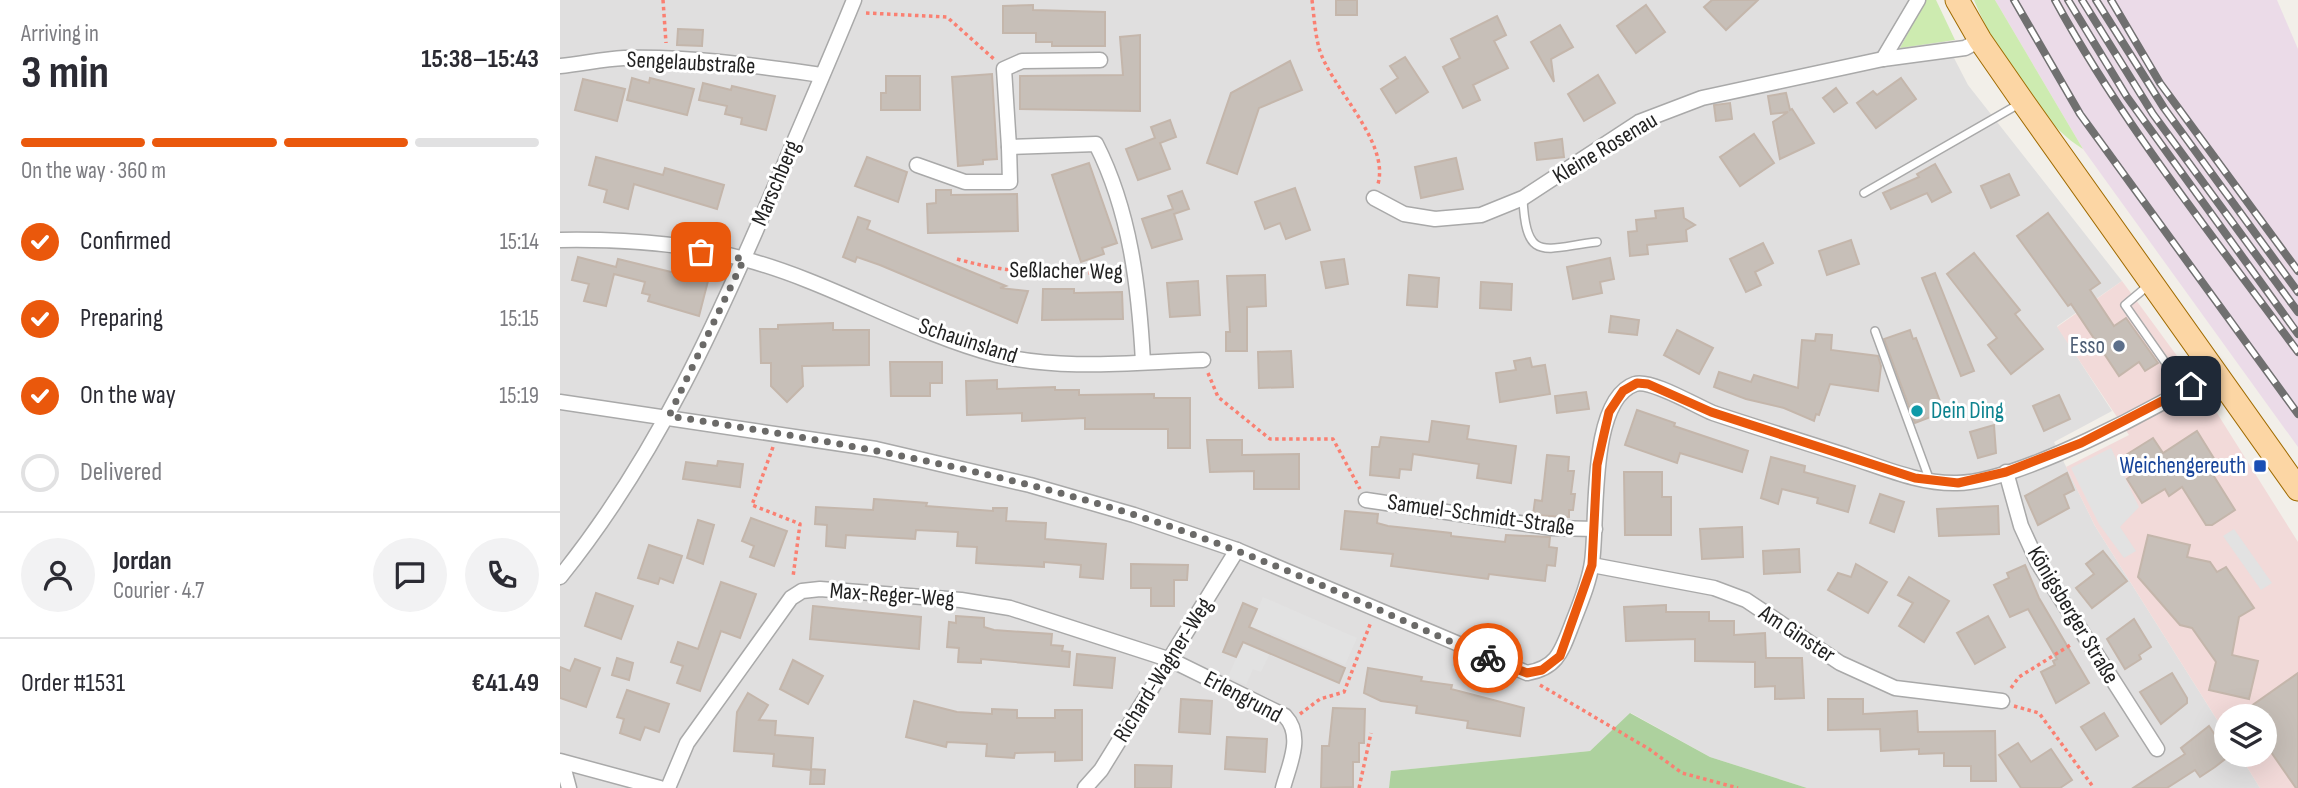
<!DOCTYPE html>
<meta charset="utf-8">
<style>
:root{--surface:#fff;--page:#f2f2f3;--text:#2b2b33;--muted:#7c7c81;--line:#e1e1e2;--accent:#ea580c}
body{margin:0;font-family:"Sofia Sans Condensed",sans-serif;background:var(--page);color:var(--text);height:100vh;display:flex;flex-direction:column;font-size:26px;white-space:nowrap}
*{box-sizing:border-box;margin:0}
p{font-size:23px;color:var(--muted)}
.icon{flex:none;width:38px;height:38px;fill:none;stroke:currentColor;stroke-width:2;stroke-linecap:round;stroke-linejoin:round}
.map{position:relative;flex:1;overflow:hidden}
.panel{display:flex;flex-direction:column;background:var(--surface);width:560px}
.panel>*{flex:none}
.fabs{position:absolute;left:1654px;top:704px;display:grid;gap:14px}
.fabs a{display:grid;place-items:center;width:63px;height:63px;border-radius:50%;background:var(--surface);box-shadow:0 7px 28px #0002;font-size:35px}
.pin{position:absolute;display:grid;place-items:center;width:60px;height:60px;color:#fff;margin:-30px;border-radius:14px;box-shadow:0 4px 10px #0006}
.courier{position:absolute;display:grid;place-items:center;width:70px;height:70px;margin:-35px;border:5px solid #ea580c;border-radius:50%;background:#fff;color:#222;box-shadow:0 2px 9px #0007}
.headline em{font-style:normal;font-weight:700}
.headline div{display:flex;flex-direction:column-reverse}
.headline{display:flex;align-items:center;justify-content:space-between;height:119px;padding:0 21px}
h1{font-size:46px;font-weight:700;line-height:52px}
.bar{display:grid;grid-template-columns:repeat(4,1fr);gap:10px 7px;align-content:center;height:84px;padding:0 21px}
.bar i{height:9px;border-radius:5px;background:var(--line)}
.bar .on{background:var(--accent)}
.bar p{grid-column:span 4}
.line{display:flex;align-items:center;gap:18px;padding:0 21px;border-top:2px solid var(--line)}
.line div{flex:1}
.round{display:grid;place-items:center;flex:none;width:74px;height:74px;border-radius:37px;background:var(--page)}
ol{padding:0 21px;list-style:none}
li{display:flex;align-items:center;gap:21px;height:77px}
li p{margin-inline-start:auto}
li .icon{padding:7px;border-radius:50%;background:var(--accent);color:#fff;stroke-width:4}
li:last-child{color:var(--muted)}
li i{width:38px;height:38px;border:4px solid var(--line);border-radius:50%}
main{display:flex;flex:1;min-height:0}
.map>svg:first-child{display:block}
.residential{fill:#e0dfdf}
.commercial{fill:#f2dad9}
.industrial{fill:#ebdbe8}
.grass{fill:#cdebb0}
.forest{fill:#add19e}
.parking{fill:#e2e2e2}
.building{fill:#c7bfb8;stroke:#c4b6ab;stroke-width:2}
.lines{fill:none;stroke-linecap:round;stroke-linejoin:round}
.lane-casing{stroke:#a9a9a9;stroke-width:10}
.street-casing{stroke:#a9a9a9;stroke-width:17}
.primary-casing{stroke:#a06b00;stroke-width:25}
.path{stroke:#fa8072;stroke-width:3.5;stroke-dasharray:3.5 3.5;stroke-linecap:butt}
.lane{stroke:#fff;stroke-width:7}
.street{stroke:#fff;stroke-width:14}
.primary{stroke:#fcd6a4;stroke-width:23}
.rail-casing{stroke:#707070;stroke-width:8}
.rail{stroke:#fff;stroke-width:5;stroke-dasharray:16;stroke-linecap:butt}
.done{stroke:#6b6a68;stroke-width:7;stroke-dasharray:0 12.6}
.route{stroke:#ea580c;stroke-width:9}
.service-dot{fill:#5c6f8a;stroke:#fff;stroke-width:2.5}
.culture-dot{fill:#0f9aa8;stroke:#fff;stroke-width:2.5}
.transit-dot{fill:#1a4fb4;stroke:#fff;stroke-width:2.5}
.labels{text-anchor:middle;dominant-baseline:central;stroke-width:6;stroke-linejoin:round;paint-order:stroke}
.street-label{font-size:23px;fill:#222;stroke:#fff}
.service-label{font-size:23px;fill:#4e5e75;stroke:#fff;text-anchor:end}
.culture-label{font-size:23px;fill:#0d838f;stroke:#fff;text-anchor:start}
.transit-label{font-size:23px;fill:#164399;stroke:#fff;text-anchor:end}
</style>
<main>
<section class="panel">
<div class="headline"><div><h1>3 min</h1><p>Arriving in</p></div><em>15:38–15:43</em></div>
<div class="bar"><i class="on"></i><i class="on"></i><i class="on"></i><i></i><p>On the way · 360 m</p></div>
<ol>
<li><svg class="icon" aria-label="check" viewBox="0 0 24 24"><path d="M5 12l5 5 9-10"/></svg>Confirmed<p>15:14</p></li>
<li><svg class="icon" aria-label="check" viewBox="0 0 24 24"><path d="M5 12l5 5 9-10"/></svg>Preparing<p>15:15</p></li>
<li><svg class="icon" aria-label="check" viewBox="0 0 24 24"><path d="M5 12l5 5 9-10"/></svg>On the way<p>15:19</p></li>
<li><i></i>Delivered</li>
</ol>
<div class="line" style="height:126px"><a class="round"><svg class="icon" aria-label="person" viewBox="0 0 24 24"><circle cx="12" cy="8" r="4"/><path d="M4 21q1-7 8-7t8 7"/></svg></a><div><b>Jordan</b><p>Courier · 4.7</p></div><a class="round"><svg class="icon" aria-label="chat" viewBox="0 0 24 24"><path d="M4 5h16v11H9l-5 4z"/></svg></a><a class="round"><svg class="icon" aria-label="phone" viewBox="0 0 24 24"><path d="M5 4h4l2 5-3 2q2 4 5 5l2-3 5 2v4C11 20 4 13 5 4z"/></svg></a></div>
<div class="line" style="height:91px"><div>Order #1531</div><b>€41.49</b></div>
</section>
<div class="map">
<svg width="1738" height="788" viewBox="0 0 1738 788">
<rect width="100%" height="100%" fill="#f2efe9"/>
<path class="residential" d="M0 0H1364L1408 85 1562 281 1497 326 1552 411 1494 442 1535 526 1666 734V754H1679L1700 788H1247L1150 757 1071 713 1030 751 832 771 829 788H0Z"/>
<path class="commercial" d="M1562 281 1645 394 1738 542V788H1700L1679 754H1704V716H1666V734L1535 526 1506 467 1569 435 1497 327Z"/>
<path class="industrial" d="M1435 0H1717L1738 49V447L1523 149Z"/>
<g class="grass">
<path d="M1366 0H1376L1395 40 1340 48Z"/>
<path d="M1414 0H1435L1523 149C1483 127 1431 43 1414 0Z"/>
</g>
<path class="forest" d="M1070 713 1150 757 1247 788H829L831 771 1030 751Z"/>
<g class="parking">
<path d="M1551 448 1579 507 1560 527 1576 551 1564 558 1539 524 1511 468Z"/>
<path d="M1674 529 1712 583 1701 590 1663 536Z"/>
<path d="M703 597 797 638 785 665 709 632 702 649 710 653 701 672 693 669 686 685 668 677Z"/>
</g>
<g class="building">
<rect x="776" y="0" width="21" height="15"/>
<path d="M1152 0H1198L1166 30 1144 7Z"/>
<path d="M473 5V10L545 12V46H492V42H476V33H443V6Z"/>
<path d="M1086 5 1105 32 1076 53 1057 26Z"/>
<path d="M937 16 946 35 934 41 948 68 913 85 920 100 903 108 883 67 900 58 891 39Z"/>
<path d="M1000 25 1013 47 991 59 994 82 971 42Z"/>
<path d="M118 29 143 30 142 46 117 45Z"/>
<path d="M580 35V111L460 109V76L563 75 560 37Z"/>
<path d="M845 57 868 92 836 113 821 89 838 78 830 66Z"/>
<path d="M730 61 742 90 699 108 677 174 647 163 671 93Z"/>
<path d="M432 74 437 159 423 160V164L398 166 392 77Z"/>
<path d="M1038 75 1055 103 1024 121 1008 94Z"/>
<path d="M326 76H360V110H321V93H326Z"/>
<path d="M72 78 89 83 90 78 134 89 127 115 67 100Z"/>
<path d="M1341 78 1356 99 1316 128 1297 103 1313 91 1317 95Z"/>
<path d="M23 79 65 89 57 121 15 110Z"/>
<path d="M143 83 171 90 172 86 215 96 206 130 181 124 182 118 165 114 167 106 139 100Z"/>
<path d="M1276 88 1287 103 1274 112 1263 98Z"/>
<path d="M1226 93 1230 110 1232 109 1254 143 1220 159 1213 122 1228 112 1211 114 1208 96Z"/>
<path d="M1170 103 1172 119 1156 121 1154 105Z"/>
<path d="M610 120 616 137 600 143 610 169 578 180 566 149 595 138 591 127Z"/>
<path d="M1194 134 1214 163 1180 186 1160 157Z"/>
<path d="M1002 139 1004 157 977 160 975 143Z"/>
<path d="M36 157 103 175 105 168 164 185 157 209 74 184 68 209 44 202 47 190 29 185Z"/>
<path d="M307 157 347 172 338 202 295 186Z"/>
<path d="M896 158 903 189 861 198 855 167Z"/>
<path d="M529 163 557 243 542 248 544 254 521 262 492 175Z"/>
<path d="M1375 164 1391 192 1372 202 1367 193 1331 209 1323 193 1359 177 1357 174Z"/>
<path d="M1449 174 1459 195 1431 208 1421 186Z"/>
<path d="M735 188 750 230 726 239 720 223 705 229 695 202Z"/>
<path d="M376 190H391V195L457 194 458 231 368 233 367 204 376 203Z"/>
<path d="M622 191 629 209 614 214 622 239 592 248 582 219 613 209 608 196Z"/>
<path d="M1123 208 1124 218 1135 225 1126 230 1127 241 1087 245 1088 254 1070 256 1068 232 1077 231 1076 220 1096 218 1095 211Z"/>
<path d="M1488 213 1540 283 1530 290 1554 326 1566 318 1598 363 1585 371 1579 362 1559 376 1511 304 1508 306 1457 236Z"/>
<path d="M298 217 310 221 307 229 446 286 440 288 468 291 457 323 320 265 297 257 295 262 283 257Z"/>
<path d="M1291 240 1299 264 1267 275 1259 251Z"/>
<path d="M1203 243 1213 263 1195 272 1201 285 1186 292 1170 259Z"/>
<path d="M1414 253 1460 310 1455 314 1483 349 1451 374 1428 345 1437 338 1387 274Z"/>
<path d="M18 257 56 267 58 259 148 281 139 316 88 301 90 295 82 293 85 282 54 274 46 306 24 301 29 284 12 280Z"/>
<path d="M1050 258 1054 279 1040 282 1042 293 1013 299 1007 267Z"/>
<path d="M784 259 788 284 766 288 761 262Z"/>
<path d="M1375 273 1414 371 1401 376 1362 278Z"/>
<path d="M705 275 706 306 687 307V351H666V332H670L667 276Z"/>
<path d="M849 275 879 278 877 307 847 305Z"/>
<path d="M638 281 640 315 610 317 607 283Z"/>
<path d="M921 282 952 284 951 310 920 308Z"/>
<path d="M483 289H514V293L562 292 563 319 482 320Z"/>
<path d="M1051 316 1079 320 1077 335 1049 332Z"/>
<path d="M273 323V330H309V365L242 366 243 386 227 402 211 386V363H201L200 329H218V325Z"/>
<path d="M1117 330 1153 348 1139 374 1104 355Z"/>
<path d="M1350 330 1353 339 1356 338 1381 404 1378 405 1381 413 1355 423 1324 339Z"/>
<path d="M1256 334 1272 335 1271 350 1318 356 1321 366 1318 391 1270 384 1259 415 1256 414 1254 421 1224 408 1186 399 1154 387 1159 372 1191 382 1194 375 1238 388 1242 340 1255 341Z"/>
<path d="M731 351 733 387 699 388 698 352Z"/>
<path d="M970 358 972 367 985 365 990 394 940 402 936 373 956 370 954 361Z"/>
<path d="M330 362H382V383H370V396H331Z"/>
<path d="M437 380V389L495 387V390H519V395L594 394V398H630V448H608V429H525V418L462 421V413L407 415 406 381Z"/>
<path d="M1026 392 1029 409 997 413 995 396Z"/>
<path d="M1499 395 1510 419 1484 431 1473 406Z"/>
<path d="M1077 410 1115 423 1114 426 1188 451 1182 472 1120 453 1117 463 1065 445Z"/>
<path d="M872 421 909 426 907 439 956 446 951 483 917 478 919 464 853 454 851 470 840 469 839 478 810 475 812 447H819L821 437 869 442Z"/>
<path d="M1434 425 1436 453 1418 458 1410 432Z"/>
<path d="M1637 431 1658 465 1650 470 1675 510 1652 525H1646L1622 487 1609 496 1605 489 1582 503 1567 479 1572 475 1561 458 1593 438 1603 453Z"/>
<path d="M647 440H682V455L739 454V489H694V471L650 472Z"/>
<path d="M987 455 1009 457 1008 471H1014L1011 494H1015L1013 510H1009V517L973 515 975 500 982 501Z"/>
<path d="M1211 457 1245 466 1244 472 1295 486 1288 512 1257 503 1258 498 1222 489 1218 504 1201 498Z"/>
<path d="M158 461 183 464 180 487 123 479 126 462 157 466Z"/>
<path d="M1064 472H1102V497H1111V535H1065Z"/>
<path d="M1507 473 1514 490 1504 495 1509 508 1478 525 1465 496Z"/>
<path d="M1320 494 1344 502 1334 532 1310 523Z"/>
<path d="M314 499 367 503 366 506 433 511V508H447L446 521 486 523 485 539 546 544 543 579 520 577 521 565 484 562V567L416 563 417 547 397 546 398 532 356 530 355 539 286 535 285 548 266 546 267 525 255 524 256 507 313 510Z"/>
<path d="M1438 506 1439 534 1379 536 1377 509Z"/>
<path d="M785 511 818 514 817 523 828 526 891 533V536L945 542 946 535 990 537 989 547 997 548 995 566 987 565 985 581 929 574 928 579 831 566 833 554 781 549Z"/>
<path d="M191 518 227 531 214 566 190 557 194 546 182 541Z"/>
<path d="M138 520 154 525 143 564 127 558Z"/>
<path d="M1182 527 1183 557 1142 559 1140 529Z"/>
<path d="M1588 535 1630 545 1627 557 1650 562 1657 572 1666 567 1694 608 1679 617 1672 655 1698 661 1689 699 1649 690 1656 662 1632 628 1620 625 1578 577Z"/>
<path d="M89 545 122 556 113 583 100 578 98 584 78 578Z"/>
<path d="M1239 549 1240 572 1204 574 1203 551Z"/>
<path d="M1543 551 1567 581 1532 608 1516 588 1534 574 1526 564Z"/>
<path d="M571 564 628 565 627 580H614V606H591V588H571Z"/>
<path d="M1296 564 1327 582 1308 613 1268 590 1278 573 1291 577Z"/>
<path d="M1465 565 1479 598 1529 683 1496 703 1481 672 1495 665 1493 661 1497 659 1468 609 1450 617 1434 585 1449 578 1447 573Z"/>
<path d="M1349 577 1389 601 1364 642 1339 626 1353 603 1338 595Z"/>
<path d="M161 582 196 594 180 638 161 631 140 691 117 683 123 666 111 662 118 642 138 649Z"/>
<path d="M36 593 73 606 61 639 25 626Z"/>
<path d="M683 603 697 609 689 627 785 668 779 683 683 642 676 657 663 652Z"/>
<path d="M1106 605V612H1149V621H1174V635L1205 633 1206 658H1242L1244 698 1215 699V686L1195 687V662L1135 661V639L1066 641 1064 607Z"/>
<path d="M253 606 361 617 359 649 250 639Z"/>
<path d="M396 616 424 618V627L434 630 492 634 491 645 503 646 502 651 510 652 509 667 421 659V663L398 662 399 648 387 647 389 622 396 623Z"/>
<path d="M1428 616 1445 647 1415 664 1397 633Z"/>
<path d="M1574 619 1591 647 1579 655 1581 659 1565 669 1547 639Z"/>
<path d="M517 654 555 658 552 688 514 685Z"/>
<path d="M57 658 73 663 69 680 52 675Z"/>
<path d="M15 659 40 668 26 707 0 698V667L10 671Z"/>
<path d="M233 660 263 676 248 704 220 689Z"/>
<path d="M808 668 862 677 861 681 892 685 891 689 964 708 960 736 907 728 908 721 856 713 857 706 821 701 804 693Z"/>
<path d="M1612 673 1627 698V703L1601 724 1580 692Z"/>
<path d="M1738 673V788H1736L1704 742V716H1677Z"/>
<path d="M67 690 109 704 99 732 85 727 80 740 60 733 64 719 57 717Z"/>
<path d="M188 693 208 705 199 720 216 721 215 735 253 738 251 769 265 770 264 784H250L251 770 213 766 214 754 174 751 177 712Z"/>
<path d="M621 699 652 701 650 734 619 732Z"/>
<path d="M1268 699H1303V714L1357 711 1358 732 1435 731 1436 781H1411V766H1384V753L1359 754V749L1321 751 1320 729 1268 730Z"/>
<path d="M354 701 397 712 432 714V709L457 710V718H495V710H522V760L495 761V752L455 753 454 758 426 756 427 744 387 742 386 747 346 737Z"/>
<path d="M773 708 805 709 804 743H799V762H793V787L761 788 762 746H769Z"/>
<path d="M1544 713 1558 736 1536 750 1521 727Z"/>
<path d="M1649 726 1669 756 1655 767 1640 777 1635 770 1607 788H1573L1625 754 1621 748Z"/>
<path d="M667 737 707 739 705 772 665 769Z"/>
<path d="M1458 743 1471 762 1491 749 1512 780 1500 788H1461L1439 755Z"/>
<path d="M575 765 612 766 611 788H575Z"/>
</g>
<g class="lines">
<defs>
<g id="lane">
<path d="M1304 193 1459 104"/>
<path d="M963 199C966 264 984 248 1037 242"/>
<path d="M1590 284 1565 305 1624 389"/>
<path d="M1315 331 1370 481"/>
</g>
<g id="street">
<path d="M1323 59 1358 0"/>
<path d="M540 60 462 61 444 69 449 147 536 144C570 211 579 287 583 362"/>
<path d="M0 66C21 64 43 59 64 58 130 56 197 66 262 75"/>
<path d="M357 165 405 182H450L449 147"/>
<path d="M814 198 844 214 875 219 921 215 963 198 1079 122 1142 98 1323 59 1405 48 1420 40"/>
<path d="M0 240C61 239 125 243 184 259 271 282 350 332 437 355 503 371 575 362 643 360"/>
<path d="M0 402 316 449 470 485 574 515 677 550 967 673C996 668 1001 653 1011 627 1019 606 1029 584 1032 562 1038 522 1028 400 1075 384 1091 379 1136 406 1153 413 1198 428 1244 442 1290 457 1324 468 1360 484 1397 483 1455 483 1603 406 1653 372"/>
<path d="M1446 472 1461 526 1478 563 1597 749"/>
<path d="M806 500 993 528 1035 529"/>
<path d="M1032 565 1154 588 1186 600 1280 663 1335 688 1442 701"/>
<path d="M0 577C97 457 159 318 219 177 244 118 270 59 294 0"/>
<path d="M0 761 100 788"/>
<path d="M2 762 9 788"/>
<path d="M108 788 127 743 231 598 242 591 260 589 401 600 450 608 611 660 725 716C744 736 729 765 723 788"/>
<path d="M525 788 541 770 677 550"/>
</g>
<path id="primary" d="M1397 0 1420 40 1463 102 1738 489"/>
</defs>
<use href="#lane" class="lane-casing"/>
<use href="#street" class="street-casing"/>
<use href="#primary" class="primary-casing"/>
<g class="path">
<path d="M103 0 106 43"/>
<path d="M752 0C754 16 755 33 759 48 770 87 830 141 818 184"/>
<path d="M306 13 387 17 435 60"/>
<path d="M397 259C458 276 499 274 561 272"/>
<path d="M648 373 658 397 710 439H773L800 489"/>
<path d="M213 447 192 505 240 524 233 577"/>
<path d="M980 685 1089 749 1122 773 1178 788"/>
<path d="M1451 688 1459 677 1512 644"/>
<path d="M1454 706 1479 713 1534 788"/>
<path d="M740 714 760 699 784 692 811 622"/>
<path d="M799 788 811 733"/>
</g>
<use href="#lane" class="lane"/>
<use href="#street" class="street"/>
<use href="#primary" class="primary"/>
<defs>
<g id="rail">
<path d="M1454 0 1520 114 1738 414"/>
<path d="M1495 0C1563 125 1654 237 1738 352"/>
<path d="M1508 0 1567 97 1738 334"/>
<path d="M1522 0 1593 114 1738 312"/>
<path d="M1536 0 1604 108 1738 292"/>
<path d="M1551 0 1600 83 1738 271"/>
</g>
</defs>
<use href="#rail" class="rail-casing"/>
<use href="#rail" class="rail"/>
</g>
<g class="lines">
<path class="done" d="M141 252 184 259 109 416C267 440 423 467 575 515 696 553 812 607 928 658"/>
<path class="route" d="M928 658 967 673 982 670 1000 656 1032 565 1037 465 1049 412 1063 391 1077 383 1088 384 1151 412 1355 478 1398 483 1446 472 1521 443 1631 386"/>
</g>
<circle class="service-dot" cx="1559" cy="346" r="7"/>
<circle class="culture-dot" cx="1357" cy="411" r="7"/>
<rect class="transit-dot" x="1693" y="459" width="14" height="14" rx="3.5"/>
<g class="labels">
<g class="street-label">
<text transform="translate(131 63) rotate(3)">Sengelaubstraße</text>
<text transform="translate(1045 148) rotate(-31)">Kleine Rosenau</text>
<text transform="translate(216 183) rotate(-67)">Marschberg</text>
<text transform="translate(506 271) rotate(1)">Seßlacher Weg</text>
<text transform="translate(408 341) rotate(18)">Schauinsland</text>
<text transform="translate(921 515) rotate(8)">Samuel-Schmidt-Straße</text>
<text transform="translate(332 595) rotate(4)">Max-Reger-Weg</text>
<text transform="translate(1513 615) rotate(59)">Königsberger Straße</text>
<text transform="translate(1237 634) rotate(33)">Am Ginster</text>
<text transform="translate(603 670) rotate(-58)">Richard-Wagner-Weg</text>
<text transform="translate(683 697) rotate(28)">Erlengrund</text>
</g>
<g class="service-label">
<text x="1545" y="346">Esso</text>
</g>
<g class="culture-label">
<text x="1371" y="411">Dein Ding</text>
</g>
<g class="transit-label">
<text x="1686" y="466">Weichengereuth</text>
</g>
</g>
</svg>
<div class="fabs">
<a><svg class="icon" aria-label="layers" viewBox="0 0 24 24"><path d="M12 4l9 5-9 5-9-5zM3 14l9 5 9-5"/></svg></a>
</div>
<div class="pin" style="left:141px;top:252px;background:#ea580c"><svg class="icon" aria-label="bag" viewBox="0 0 24 24"><path d="M5 8h14l-1 12H6zM9 8a3 3 0 0 1 6 0"/></svg></div>
<div class="pin" style="left:1631px;top:386px;background:#1f2937"><svg class="icon" aria-label="home" viewBox="0 0 24 24"><path d="M3 11l9-7 9 7M6 9v11h12V9"/></svg></div>
<div class="courier" style="left:928px;top:658px"><svg class="icon" aria-label="bike" viewBox="0 0 24 24"><circle cx="6" cy="16" r="4"/><circle cx="18" cy="16" r="4"/><path d="M6 16l4-8h5l3 8M10 8l3 8H6M13 5h3"/></svg></div>
</div>
</main>
